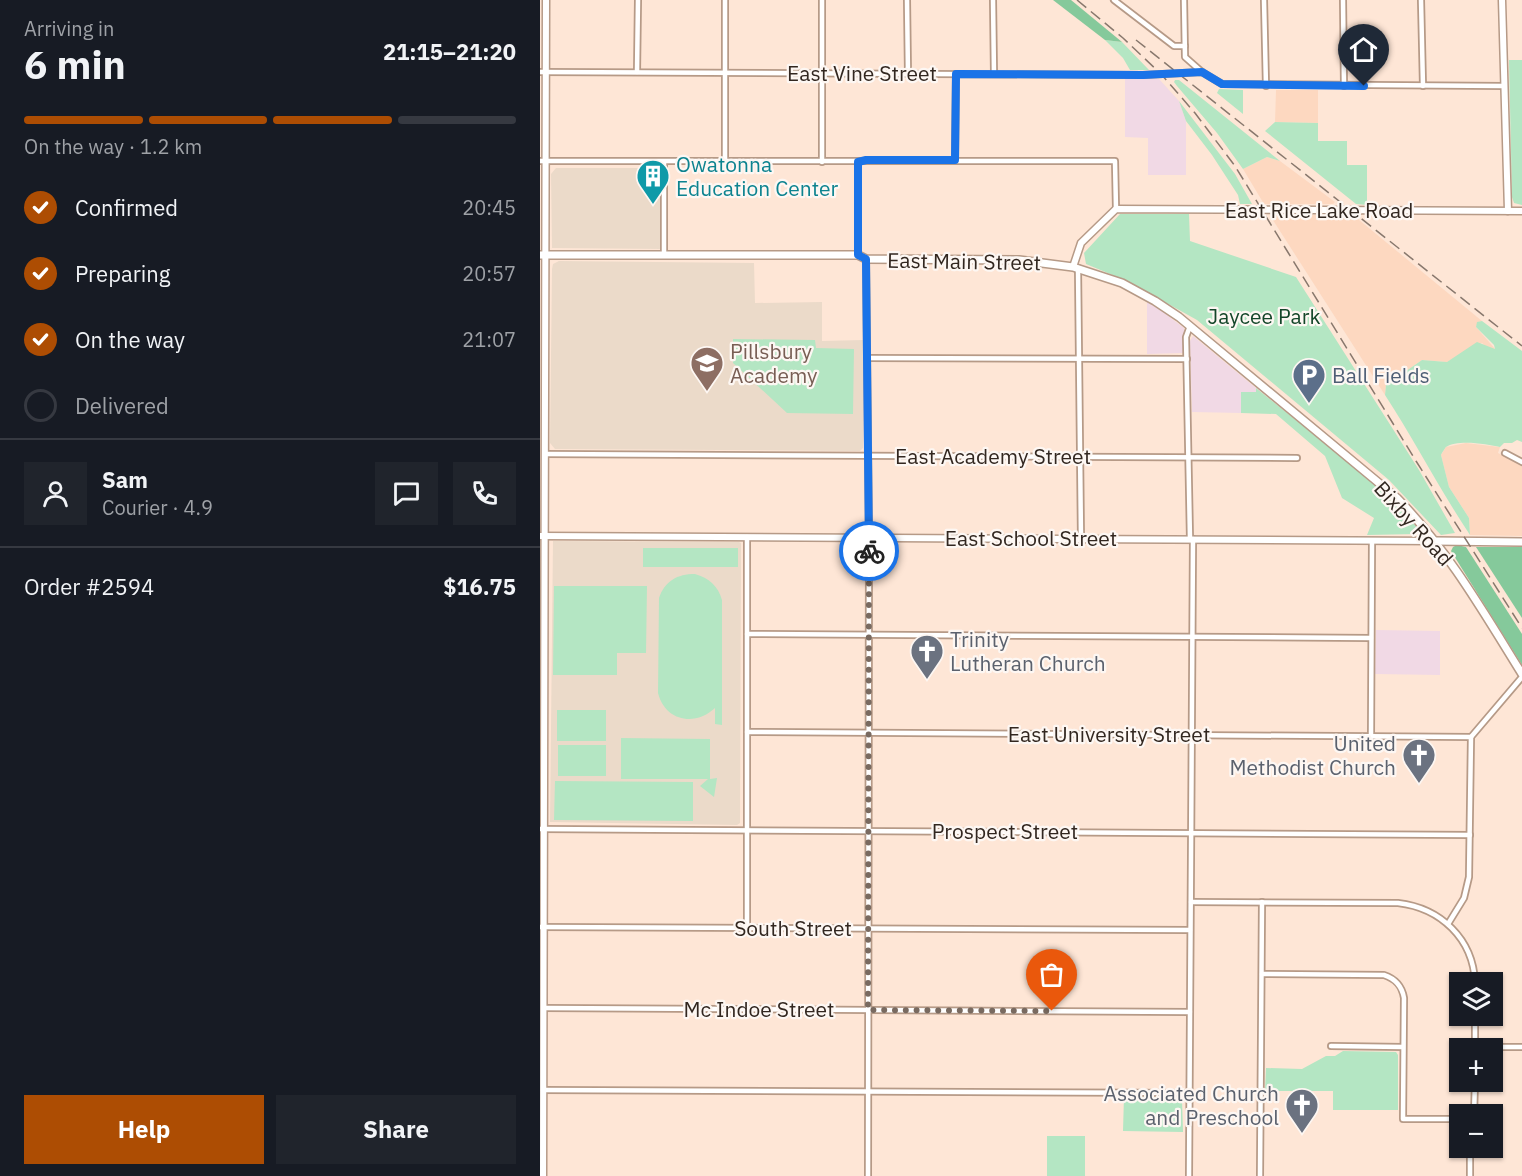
<!DOCTYPE html>
<meta charset="utf-8">
<style>
:root{--surface:#171b24;--page:#20242c;--text:#f1f3f6;--muted:#9ea1a6;--line:#363941;--accent:#ad4d03}
body{margin:0;font-family:"IBM Plex Sans",sans-serif;background:var(--page);color:var(--text);height:100vh;display:flex;flex-direction:column;font-size:22px;white-space:nowrap}
*{box-sizing:border-box;margin:0}
p{font-size:20px;color:var(--muted)}
.icon{flex:none;width:33px;height:33px;fill:none;stroke:currentColor;stroke-width:2;stroke-linecap:round;stroke-linejoin:round}
.map{position:relative;flex:1;overflow:hidden}
.sheet{display:flex;flex-direction:column;background:var(--surface);width:540px}
.sheet>*{flex:none}
.tools{position:absolute;left:909px;top:972px;display:grid;gap:12px}
.tools a{display:grid;place-items:center;width:54px;height:54px;border-radius:0px;background:var(--surface);box-shadow:0 2px 4px #0004;font-size:30px}
.pin{position:absolute;display:grid;place-items:center;width:51px;height:51px;color:#fff;margin:-62px -26px;border-radius:50% 50% 50% 0;rotate:-45deg;box-shadow:0 0 6px #0007}
.pin .icon{rotate:45deg}
.courier{position:absolute;display:grid;place-items:center;width:60px;height:60px;margin:-30px;border:4px solid #1a73e8;border-radius:50%;background:#fff;color:#222;box-shadow:0 2px 8px #0007}
.overview em{font-style:normal;font-weight:700}
.overview div{display:flex;flex-direction:column-reverse}
.overview{display:flex;align-items:center;justify-content:space-between;height:102px;padding:0 24px}
h1{font-size:39px;font-weight:700;line-height:45px}
.bar{display:grid;grid-template-columns:repeat(4,1fr);gap:9px 6px;align-content:center;height:72px;padding:0 24px}
.bar i{height:8px;border-radius:4px;background:var(--line)}
.bar .current{background:var(--accent)}
.bar p{grid-column:span 4}
.line{display:flex;align-items:center;gap:15px;padding:0 24px;border-top:2px solid var(--line)}
.line div{flex:1}
.round{display:grid;place-items:center;flex:none;width:63px;height:63px;border-radius:0px;background:var(--page)}
ol{padding:0 24px;list-style:none}
li{display:flex;align-items:center;gap:18px;height:66px}
li p{margin-inline-start:auto}
li .icon{padding:6px;border-radius:50%;background:var(--accent);color:#fff;stroke-width:4}
li:last-child{color:var(--muted)}
li i{width:33px;height:33px;border:3px solid var(--line);border-radius:50%}
.primary-button{display:flex;gap:12px;margin-top:auto;padding:12px 24px}
.primary-button a{flex:1;height:69px;border-radius:0px;background:var(--accent);color:#fff;font-size:24px;font-weight:700;line-height:69px;text-align:center}
.primary-button a+a{background:var(--page);color:var(--text)}
main{display:flex;flex:1;min-height:0}
.map>svg:first-child{display:block}
.commercial{fill:#f1d9e5}
.built{fill:#fdd8c0}
.education{fill:#ebdac9}
.green{fill:#b4e6c3}
.forest{fill:#85c99b}
.lines{fill:none;stroke-linecap:round;stroke-linejoin:round}
.minor-casing{stroke:#b69a87;stroke-width:8}
.tertiary-casing{stroke:#b69a87;stroke-width:9}
.secondary-casing{stroke:#b69a87;stroke-width:10}
.minor{stroke:#fff;stroke-width:4.5}
.tertiary{stroke:#fff;stroke-width:6}
.secondary{stroke:#fff;stroke-width:7}
.rail{stroke:#88786d;stroke-width:1.5;stroke-dasharray:12 6;stroke-linecap:butt}
.done{stroke:#796a60;stroke-width:6;stroke-dasharray:0 10.8}
.route{stroke:#1a73e8;stroke-width:8}
.labels{text-anchor:middle;dominant-baseline:central;stroke-width:4.5;stroke-linejoin:round;paint-order:stroke}
.street-label{font-size:21px;fill:#322720;stroke:#fdf7f3}
.culture-label{font-size:21px;fill:#0d838f;stroke:#fdf7f3;text-anchor:start}
.park-label{font-size:21px;fill:#134629;stroke:#fdf7f3}
.education-label{font-size:21px;fill:#785e54;stroke:#fdf7f3;text-anchor:start}
.service-label{font-size:21px;fill:#4e5e75;stroke:#fdf7f3;text-anchor:start}
.worship-label{font-size:21px;fill:#5b616d;stroke:#fdf7f3;text-anchor:end}
</style>
<main>
<section class="sheet">
<div class="overview"><div><h1>6 min</h1><p>Arriving in</p></div><em>21:15–21:20</em></div>
<div class="bar"><i class="current"></i><i class="current"></i><i class="current"></i><i></i><p>On the way · 1.2 km</p></div>
<ol>
<li><svg class="icon" aria-label="check" viewBox="0 0 24 24"><path d="M5 12l5 5 9-10"/></svg>Confirmed<p>20:45</p></li>
<li><svg class="icon" aria-label="check" viewBox="0 0 24 24"><path d="M5 12l5 5 9-10"/></svg>Preparing<p>20:57</p></li>
<li><svg class="icon" aria-label="check" viewBox="0 0 24 24"><path d="M5 12l5 5 9-10"/></svg>On the way<p>21:07</p></li>
<li><i></i>Delivered</li>
</ol>
<div class="line" style="height:108px"><a class="round"><svg class="icon" aria-label="person" viewBox="0 0 24 24"><circle cx="12" cy="8" r="4"/><path d="M4 21q1-7 8-7t8 7"/></svg></a><div><b>Sam</b><p>Courier · 4.9</p></div><a class="round"><svg class="icon" aria-label="chat" viewBox="0 0 24 24"><path d="M4 5h16v11H9l-5 4z"/></svg></a><a class="round"><svg class="icon" aria-label="phone" viewBox="0 0 24 24"><path d="M5 4h4l2 5-3 2q2 4 5 5l2-3 5 2v4C11 20 4 13 5 4z"/></svg></a></div>
<div class="line" style="height:78px"><div>Order #2594</div><b>$16.75</b></div>
<div class="primary-button"><a>Help</a><a>Share</a></div>
</section>
<div class="map">
<svg width="982" height="1176" viewBox="0 0 982 1176">
<rect width="100%" height="100%" fill="#fee6d6"/>
<g class="commercial">
<path d="M585 78 619 79 639 101 646 121V175H608V138L585 137Z"/>
<path d="M607 302 623 312 644 328V353L607 354Z"/>
<path d="M653 336 716 388V392H701V413L652 412 650 341Z"/>
<path d="M836 630 900 631V675L835 674Z"/>
</g>
<g class="built">
<path d="M736 90H778V123L735 122Z"/>
<path d="M727 157 740 161 795 202 793 204H724L703 169Z"/>
<path d="M734 215H813L942 321 938 322 936 327 956 350 947 348 942 343 907 362 882 360 846 385 845 395 731 217Z"/>
<path d="M926 443 960 447 958 453 982 466V536L930 535 929 518 909 487 901 455 906 447Z"/>
</g>
<g class="education">
<path d="M16 168H123V249L12 248 11 174Z"/>
<path d="M19 261 214 263 215 303 282 302V341L323 340V448L320 451 15 449 10 443 12 269 13 264Z"/>
<path d="M13 541 199 542 201 543 200 823 197 825 10 822Z"/>
</g>
<g class="green">
<path d="M565 40 582 42 609 70H590L583 58Z"/>
<path d="M969 60H982V205L974 203 972 197Z"/>
<path d="M635 80H639L740 161 727 157 703 169 677 133 637 86 634 82Z"/>
<path d="M679 89 703 90V114L677 93Z"/>
<path d="M639 101 695 174 712 204H700L698 195 672 155 646 121Z"/>
<path d="M735 122 778 123V141H807V165H827V205L816 204 725 131Z"/>
<path d="M580 214H649L650 241 756 277 879 470 915 533 901 535 849 480 657 320 587 281 546 264 544 253Z"/>
<path d="M942 321 982 351V442L977 440 972 443H964L960 447C948 444 917 439 906 447 905 448 902 453 901 455L909 487 929 518 930 535C900 490 875 441 845 395L846 385 882 360 907 362 937 342 955 349 954 345 936 327 937 322Z"/>
<path d="M193 339 275 340 276 348 314 349 313 414 247 413 193 363Z"/>
<path d="M716 388 829 479 877 527 879 530 877 534 827 535 834 518 802 498 785 456 736 414 701 413V392H716Z"/>
<rect x="103" y="548" width="95" height="19"/>
<path d="M155 574C169 578 178 586 182 600V725L175 724V708C155 727 125 721 118 693L119 598C125 581 137 574 155 574Z"/>
<path d="M14 586H107L106 653H77V675H13Z"/>
<rect x="17" y="710" width="49" height="31"/>
<path d="M81 738 170 739V779L177 778 174 797 160 786 168 779H81Z"/>
<path d="M66 745V776H18V745Z"/>
<path d="M15 781 153 782V821L14 820Z"/>
<path d="M803 1051 856 1052 858 1055V1110H793V1091H725L726 1068 762 1069 786 1056H795Z"/>
<path d="M584 1096 640 1098 642 1100 643 1132 583 1131Z"/>
<rect x="507" y="1136" width="38" height="40"/>
</g>
<g class="forest">
<path d="M513 0H531L582 42 565 40Z"/>
<path d="M917 545 926 547 982 634V665L911 551 913 547Z"/>
<path d="M936 547H982V618Z"/>
</g>
<g class="lines">
<defs>
<g id="minor">
<path d="M367 0 368 74"/>
<path d="M453 0 454 74"/>
<path d="M574 0 634 46H645"/>
<path d="M644 0 645 57 662 72"/>
<path d="M724 0 726 86"/>
<path d="M803 0 804 86"/>
<path d="M881 0 883 86"/>
<path d="M0 72 603 75 662 72 682 84 964 86"/>
<path d="M97 72 98 0"/>
<path d="M415 160 416 74"/>
<path d="M0 161H575L576 209"/>
<path d="M124 162V255"/>
<path d="M185 162V0"/>
<path d="M282 162V0"/>
<path d="M318 255V162"/>
<path d="M326 259 329 537 328 1176"/>
<path d="M538 268 541 539"/>
<path d="M327 358 647 359"/>
<path d="M965 453 982 462"/>
<path d="M5 454 757 458"/>
<path d="M650 539 646 337 650 326"/>
<path d="M207 634 831 638"/>
<path d="M207 732 931 737"/>
<path d="M831 736 832 541"/>
<path d="M931 737 982 677"/>
<path d="M0 829 930 835"/>
<path d="M651 902 858 903C901 908 933 939 935 982"/>
<path d="M908 924 924 898 929 877 931 737"/>
<path d="M0 927 650 930"/>
<path d="M207 928V537"/>
<path d="M722 974 844 975C856 979 862 986 864 998L863 1119H920"/>
<path d="M4 1008 650 1012"/>
<path d="M791 1046 863 1047"/>
<path d="M935 1047H982"/>
<path d="M935 1048V1016"/>
<path d="M3 1090 649 1093"/>
<path d="M934 1114 935 1082"/>
<path d="M649 1176 653 539"/>
<path d="M720 1176 722 902"/>
<path d="M930 1176V1148"/>
</g>
<g id="tertiary">
<path d="M962 0 968 211"/>
<path d="M533 267 541 243 576 209 982 211"/>
<path d="M1 536 895 541"/>
<path d="M3 1176 6 0"/>
</g>
<g id="secondary">
<path d="M0 255H318L326 259 479 260 533 267 582 283 615 301 639 317 857 498C908 550 944 613 982 674"/>
<path d="M895 541 982 542"/>
</g>
</defs>
<use href="#minor" class="minor-casing"/>
<use href="#tertiary" class="tertiary-casing"/>
<use href="#secondary" class="secondary-casing"/>
<use href="#minor" class="minor"/>
<use href="#tertiary" class="tertiary"/>
<use href="#secondary" class="secondary"/>
<g class="rail">
<path d="M537 0 583 38 621 74 655 113 695 166 876 461 982 628"/>
<path d="M596 40 982 346"/>
</g>
</g>
<g class="lines">
<path class="done" d="M329 551 328 1010 512 1011"/>
<path class="route" d="M329 551 326 259 318 255V162L326 160H415L416 74 603 75 662 72 682 84 824 86"/>
</g>
<defs>
<symbol id="building-pin" viewBox="-11 -11 22 30"><path d="M0 17L-7.5 6A9.5 9.5 0 1 1 7.5 6Z" fill="#0f9aa8" stroke="#fdf7f3"/><path d="M-4-6H4V6H1V3H-1V6H-4ZM-2.5-4.3h1.7v1.8h-1.7ZM.8-4.3h1.7v1.8H.8ZM-2.5-1h1.7V.8h-1.7ZM.8-1h1.7V.8H.8Z" fill="#fff"/></symbol>
<symbol id="school-pin" viewBox="-11 -11 22 30"><path d="M0 17L-7.5 6A9.5 9.5 0 1 1 7.5 6Z" fill="#8d6e63" stroke="#fdf7f3"/><path d="M0-5L7-2L0 1L-7-2ZM-4 1L0 2.5L4 1V4Q0 6-4 4Z" fill="#fff"/></symbol>
<symbol id="parking-pin" viewBox="-11 -11 22 30"><path d="M0 17L-7.5 6A9.5 9.5 0 1 1 7.5 6Z" fill="#5c6f8a" stroke="#fdf7f3"/><path d="M-3.5-5.5H1a3.5 3.5 0 0 1 0 7H-1V5.5H-3.5ZM-1-3.4V-.6H.8a1.4 1.4 0 0 0 0-2.8Z" fill="#fff"/></symbol>
<symbol id="church-pin" viewBox="-11 -11 22 30"><path d="M0 17L-7.5 6A9.5 9.5 0 1 1 7.5 6Z" fill="#6b7280" stroke="#fdf7f3"/><path d="M-1.2-6h2.4v3.5h3.3v2.4h-3.3V6h-2.4V-.1h-3.3v-2.4h3.3Z" fill="#fff"/></symbol>
</defs>
<g fill-rule="evenodd">
<use href="#building-pin" x="94" y="157" width="38" height="52"/>
<use href="#school-pin" x="148" y="344" width="38" height="52"/>
<use href="#parking-pin" x="750" y="356" width="38" height="52"/>
<use href="#church-pin" x="368" y="632" width="38" height="52"/>
<use href="#church-pin" x="860" y="736" width="38" height="52"/>
<use href="#church-pin" x="743" y="1086" width="38" height="52"/>
</g>
<g class="labels">
<g class="street-label">
<text x="322" y="73">East Vine Street</text>
<text x="779" y="210">East Rice Lake Road</text>
<text transform="translate(424 261) rotate(1)">East Main Street</text>
<text x="453" y="456">East Academy Street</text>
<text transform="translate(874 523) rotate(48)">Bixby Road</text>
<text x="491" y="538">East School Street</text>
<text x="569" y="734">East University Street</text>
<text x="465" y="831">Prospect Street</text>
<text x="253" y="928">South Street</text>
<text x="219" y="1009">Mc Indoe Street</text>
</g>
<g class="culture-label">
<text x="136" y="164">Owatonna<tspan x="136" dy="24">Education Center</tspan></text>
</g>
<g class="park-label">
<text x="724" y="316">Jaycee Park</text>
</g>
<g class="education-label">
<text x="190" y="351">Pillsbury<tspan x="190" dy="24">Academy</tspan></text>
</g>
<g class="service-label">
<text x="792" y="375">Ball Fields</text>
</g>
<g class="worship-label">
<text x="410" y="639" text-anchor="start">Trinity<tspan x="410" dy="24">Lutheran Church</tspan></text>
<text x="856" y="743">United<tspan x="856" dy="24">Methodist Church</tspan></text>
<text x="739" y="1093">Associated Church<tspan x="739" dy="24">and Preschool</tspan></text>
</g>
</g>
</svg>
<div class="tools">
<a><svg class="icon" aria-label="layers" viewBox="0 0 24 24"><path d="M12 4l9 5-9 5-9-5zM3 14l9 5 9-5"/></svg></a>
<a>+</a>
<a>−</a>
</div>
<div class="pin" style="left:512px;top:1011px;background:#ea580c"><svg class="icon" aria-label="bag" viewBox="0 0 24 24"><path d="M5 8h14l-1 12H6zM9 8a3 3 0 0 1 6 0"/></svg></div>
<div class="pin" style="left:824px;top:86px;background:#1f2937"><svg class="icon" aria-label="home" viewBox="0 0 24 24"><path d="M3 11l9-7 9 7M6 9v11h12V9"/></svg></div>
<div class="courier" style="left:329px;top:551px"><svg class="icon" aria-label="bike" viewBox="0 0 24 24"><circle cx="6" cy="16" r="4"/><circle cx="18" cy="16" r="4"/><path d="M6 16l4-8h5l3 8M10 8l3 8H6M13 5h3"/></svg></div>
</div>
</main>
